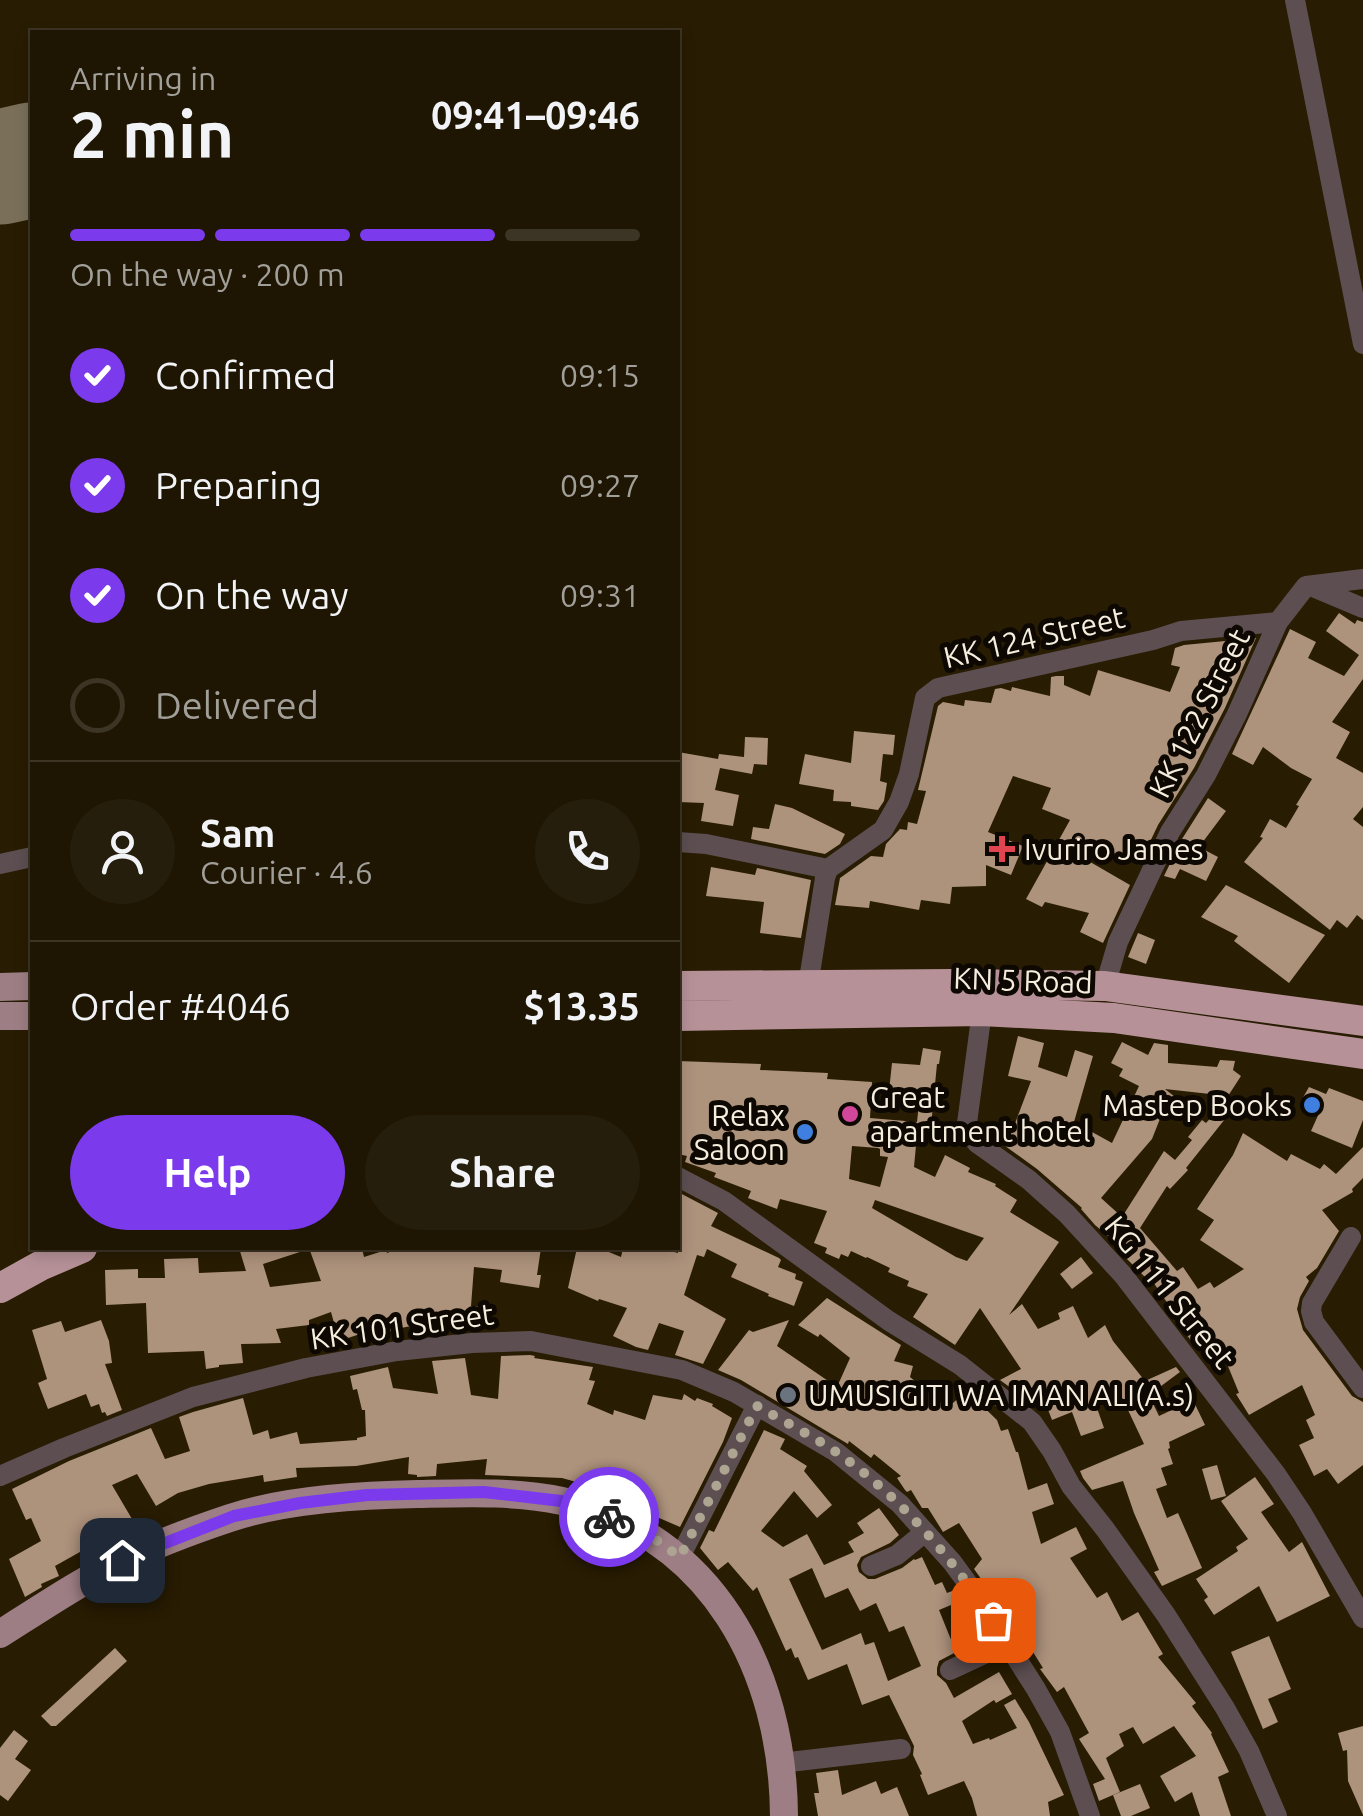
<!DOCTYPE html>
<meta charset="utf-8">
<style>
:root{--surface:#1e1502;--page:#261e0c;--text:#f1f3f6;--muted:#a19f99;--line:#3c3424;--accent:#7c3aed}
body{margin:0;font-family:Ubuntu,sans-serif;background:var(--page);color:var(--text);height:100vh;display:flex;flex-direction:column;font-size:38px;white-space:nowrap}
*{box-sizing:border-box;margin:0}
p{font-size:32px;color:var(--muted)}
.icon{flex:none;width:55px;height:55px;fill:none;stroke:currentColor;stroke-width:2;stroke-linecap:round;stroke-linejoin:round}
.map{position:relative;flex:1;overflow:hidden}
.panel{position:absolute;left:30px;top:30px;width:650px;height:1220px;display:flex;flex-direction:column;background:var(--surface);border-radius:0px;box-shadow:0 5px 15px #0003,0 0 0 2px var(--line)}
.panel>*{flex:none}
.pin{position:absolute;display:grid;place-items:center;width:85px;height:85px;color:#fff;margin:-42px;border-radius:20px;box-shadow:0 5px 15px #0006}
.courier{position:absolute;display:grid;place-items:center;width:100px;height:100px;margin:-50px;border:8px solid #7c3aed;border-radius:50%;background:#fff;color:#222;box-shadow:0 2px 12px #0007}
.headline em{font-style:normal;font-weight:600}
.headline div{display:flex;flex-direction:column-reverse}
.headline{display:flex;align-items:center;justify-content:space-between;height:170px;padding:0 40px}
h1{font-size:65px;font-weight:600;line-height:75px}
.bar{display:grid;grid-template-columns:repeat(4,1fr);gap:15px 10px;align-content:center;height:120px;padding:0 40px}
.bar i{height:12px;border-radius:8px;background:var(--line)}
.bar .current{background:var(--accent)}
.bar p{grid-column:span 4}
.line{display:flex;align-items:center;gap:25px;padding:0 40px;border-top:2px solid var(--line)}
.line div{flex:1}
.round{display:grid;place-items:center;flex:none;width:105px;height:105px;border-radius:52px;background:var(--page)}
ol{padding:0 40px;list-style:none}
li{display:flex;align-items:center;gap:30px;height:110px}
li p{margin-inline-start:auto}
li .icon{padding:10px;border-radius:50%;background:var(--accent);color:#fff;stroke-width:4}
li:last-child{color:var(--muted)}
li i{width:55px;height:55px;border:5px solid var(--line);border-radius:50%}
.cta{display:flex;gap:20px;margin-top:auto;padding:20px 40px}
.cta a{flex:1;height:115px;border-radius:60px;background:var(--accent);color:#fff;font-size:40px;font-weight:600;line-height:115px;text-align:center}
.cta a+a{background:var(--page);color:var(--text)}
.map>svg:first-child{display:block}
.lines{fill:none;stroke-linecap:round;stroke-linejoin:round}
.runway{stroke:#7a705a;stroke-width:115}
.building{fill:#ad927c;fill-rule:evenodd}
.minor{stroke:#5d4f51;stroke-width:20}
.major{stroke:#9d7e84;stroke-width:28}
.highway{stroke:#b69198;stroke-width:30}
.done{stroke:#ada491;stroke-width:10;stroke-dasharray:0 18}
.route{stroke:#7c3aed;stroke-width:12}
.health-dot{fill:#e0444e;stroke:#0d0801;stroke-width:4}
.shop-dot{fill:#3f7fe0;stroke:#0d0801;stroke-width:4}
.hotel-dot{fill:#d1479c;stroke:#0d0801;stroke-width:4}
.worship-dot{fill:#6b7280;stroke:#0d0801;stroke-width:4}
.labels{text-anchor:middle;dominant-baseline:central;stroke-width:10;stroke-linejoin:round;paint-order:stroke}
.street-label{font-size:30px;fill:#f5edde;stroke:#0d0801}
.poi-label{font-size:30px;fill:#f5edde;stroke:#0d0801;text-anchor:start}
</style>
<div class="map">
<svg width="1363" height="1816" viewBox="0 0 1363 1816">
<rect width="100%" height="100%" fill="#281c02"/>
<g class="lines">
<path class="runway" d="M0 167 32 160"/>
</g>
<g class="building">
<path d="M1339 613 1355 624 1357 620 1363 622V679L1332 722 1350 732 1336 758 1363 773V807L1353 819 1363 827V920L1357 915 1347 928 1337 920 1330 930 1244 862 1263 838 1260 837 1270 819 1286 828 1299 806 1296 805 1312 779 1291 768 1263 747 1253 765 1232 754 1290 629 1316 642 1308 658 1344 676 1359 655 1326 631Z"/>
<path d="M1256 638 1225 708 1194 768 1158 825 1139 865 1093 843 1085 859 1130 885 1103 943 1080 932 1089 913 1045 902 1042 907 1026 899 1070 820 1042 809 1051 788 1013 776 988 832 1023 846 1011 875 986 865V886L952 887 950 904 921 900 919 910 870 901 869 908 835 905 840 878 871 856 883 857 886 844 900 829 907 830 908 822 917 824 926 791 918 790 938 706 943 702 964 706 965 700 991 703 995 689 1001 688 1011 691 1012 687 1050 696 1051 677 1056 676H1064V685L1090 696 1098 670 1170 692 1180 667 1171 665 1175 648 1184 645Z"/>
<path d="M854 731 895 735 893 755 883 754 880 781 887 783 884 801 878 810 851 806V802L833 801 834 790 799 784 805 754 851 763Z"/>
<path d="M745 737 768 738 767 765 754 764 752 774 720 768 715 790 739 795 733 826 701 821 704 803 678 802V752L718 759 719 754 744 757Z"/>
<path d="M1208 798 1226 811 1199 847 1218 857 1206 881 1180 869 1175 879 1164 876 1182 839Z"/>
<path d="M775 804 792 808 845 834 840 844 825 854 751 839 753 827 769 829Z"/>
<path d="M711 867 755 875 757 868 811 880 801 938 760 933 764 902 706 896Z"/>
<path d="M1226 885 1325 935 1289 983 1234 941 1238 936 1201 917Z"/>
<path d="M1138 933 1155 940 1146 964 1128 957Z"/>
<path d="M1018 1036 1044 1043 1038 1067 1067 1077 1075 1050 1093 1056 1074 1122 1112 1143 1139 1086 1119 1076 1123 1069 1111 1063 1122 1042 1148 1055 1154 1043 1168 1045V1063L1217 1067 1220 1060 1235 1061 1233 1070 1241 1076 1228 1096 1165 1089 1175 1097 1171 1103 1167 1101 1152 1139 1101 1198 1122 1217 1164 1151 1175 1160 1192 1140 1188 1137 1202 1120 1206 1123 1216 1112 1225 1119 1186 1168 1188 1170 1170 1189 1167 1186 1140 1228 1177 1271 1183 1267 1198 1289 1210 1282 1214 1288 1244 1269 1200 1240 1214 1220 1197 1209 1233 1155 1243 1133 1287 1161 1291 1154 1320 1169 1324 1164 1336 1174 1363 1147V1178L1352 1189 1353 1192 1322 1210 1339 1231 1317 1268 1306 1277 1309 1281 1300 1297 1297 1309 1303 1330 1352 1396 1363 1402V1465L1338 1484 1327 1469 1314 1476 1299 1445 1314 1438 1306 1420 1315 1415 1302 1385 1249 1415 1236 1394 1239 1393 1223 1354 1207 1362 1196 1344H1194L1178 1324 1181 1323 1149 1276 1147 1279 1124 1256 1113 1244 1115 1242 1095 1225 1081 1209 1082 1208 1037 1169 994 1138 1002 1127 1011 1134 1031 1081 1008 1076Z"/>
<path d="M923 1048 941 1051 939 1064H937L930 1136 917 1135 914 1167 935 1177 945 1155 970 1168 968 1172 996 1184 995 1186 1017 1200 1010 1212 1059 1242 1009 1315 1022 1304 1038 1329 1060 1319 1058 1313 1073 1306 1088 1338 1105 1325 1113 1341 1145 1381 1176 1367 1180 1372 1149 1395 1159 1416 1193 1400 1205 1425 1169 1442 1170 1448 1168 1449 1173 1464 1161 1468 1167 1485 1156 1489 1167 1518 1178 1513 1202 1568 1162 1586 1154 1572 1159 1570 1134 1513 1123 1481 1092 1490 1083 1478 1080 1471 1144 1444 1119 1391 1097 1408 1104 1428 1081 1436 1072 1412 1052 1420 1047 1407 1039 1410 1031 1404 1026 1390 1019 1394 1000 1380 1021 1369 980 1308 955 1345 913 1317 928 1294 907 1286 909 1281 888 1272 890 1268 867 1257 866 1258 851 1251 848 1257 841 1254 839 1259 825 1253 827 1248 814 1243 827 1211 780 1199 777 1209 748 1198 751 1191 714 1177 716 1173 685 1162 687 1156 678 1154V1131L681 1117 678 1116V1061L761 1064 760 1070 828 1073 827 1079 872 1082 870 1118 917 1122 920 1094 889 1091 892 1063 920 1065ZM852 1146 878 1148 880 1149V1156L888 1157 880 1187 849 1179ZM875 1200 984 1238 967 1261 956 1257 872 1208Z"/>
<path d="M1309 1087 1326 1094 1329 1088 1363 1101V1120L1352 1148 1311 1131 1320 1111 1301 1101Z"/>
<path d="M678 1192 718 1213 711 1226 779 1258 781 1260 778 1267 796 1274 795 1279 803 1282 794 1306 768 1296 769 1294 731 1277 737 1264 707 1249 704 1257 697 1255 684 1295 726 1319 703 1364 675 1355 684 1331 659 1323 648 1350 636 1347 613 1336 627 1308 599 1299 598 1301 568 1288 577 1248H599L621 1257 623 1248H658L678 1253Z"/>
<path d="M239 1248H305L306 1250 263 1264 270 1287 321 1281 309 1248H362L364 1257 386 1250 387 1253 400 1248H541L537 1275H541L539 1288 500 1282 502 1270 474 1267 471 1306H478L476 1324 463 1322 439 1329 436 1321 401 1328 363 1341 360 1334 339 1341 331 1312 309 1320V1325L276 1329 281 1343 241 1344 243 1363 219 1365V1367L206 1369 204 1351 148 1353 146 1303 106 1305 105 1270 138 1269V1278H165L164 1259 198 1258 199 1273 246 1271Z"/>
<path d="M1081 1257 1093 1273 1072 1289 1060 1274Z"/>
<path d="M827 1298 901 1345 894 1361 913 1366 910 1377 947 1408 967 1391 997 1420 1001 1431 1008 1429 1016 1452H1018L1028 1490 1047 1483 1054 1504 1032 1512 1041 1544 1076 1527 1087 1549 1070 1558 1097 1598 1107 1592 1122 1621 1138 1612 1163 1654 1158 1657 1196 1703 1192 1706 1212 1733 1211 1734 1229 1772 1218 1777 1231 1816H1200L1192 1792 1175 1802 1160 1776 1196 1756 1174 1726 1143 1744 1133 1727 1119 1734 1124 1746 1106 1758 1120 1792 1099 1801 1093 1784 1105 1779 1079 1739 1089 1733 1064 1687 1057 1692 1040 1669 1043 1668 1028 1644 1032 1641 1008 1589 1005 1590 1001 1581 989 1590 974 1569 982 1559 959 1523 943 1532 928 1508H922L911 1490 907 1492 905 1490 897 1478 901 1476 874 1454 871 1458 849 1441 848 1444 741 1380 718 1370 749 1330 753 1332 789 1320 777 1346 837 1387 850 1358 820 1334 818 1337 798 1325Z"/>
<path d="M101 1320 109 1341 112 1363 105 1364 122 1410 107 1416 105 1412 102 1413 99 1404 91 1407 86 1394 48 1409 38 1383 47 1379 32 1330 61 1321 65 1332Z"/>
<path d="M530 1355 535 1356 534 1358 593 1367 589 1380 595 1381 587 1404 613 1415 614 1410 645 1420 653 1395 682 1400 684 1394 695 1401 697 1398 713 1404 712 1406 732 1418 723 1442 680 1527 643 1511 649 1497 606 1483V1485L595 1483 594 1487 562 1478 485 1475 487 1459 437 1464 436 1476 417 1477V1475L408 1474 409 1457 356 1466 296 1468 297 1477 264 1482 263 1475 209 1484 178 1493 156 1506 137 1474 112 1485 132 1519 117 1527 119 1530 55 1566 59 1576 41 1584 42 1587 25 1597 9 1559 41 1541 31 1518 26 1520 12 1489 69 1461 151 1428 165 1459 190 1451 179 1417 193 1412 243 1398 253 1435 268 1430 270 1439 297 1432 300 1444 357 1440V1438L366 1436 365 1410H362L357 1389 353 1390 350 1376 388 1367 393 1388 438 1394 432 1361 465 1358 471 1395 498 1399 501 1356Z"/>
<path d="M764 1430 785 1439 780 1449 807 1466 804 1471 832 1505 817 1518 794 1491 761 1531 783 1547 807 1534 824 1565 854 1552 848 1542 864 1533 857 1523 879 1508 899 1535 890 1543 861 1557 857 1565 859 1572 868 1579H875L902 1568 914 1559 915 1560 922 1557 935 1585 942 1582 947 1593 955 1590 963 1600 939 1610 956 1652 939 1661 937 1668V1675L946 1683 954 1698 999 1672 1012 1694 996 1703 994 1700 962 1721 973 1744 989 1738 990 1740 1017 1728 1004 1705 1015 1699 1029 1722 1064 1795 1048 1802 1050 1816H977L972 1798 964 1781 928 1795 920 1775 922 1774 913 1755 914 1746 889 1695 862 1705 847 1664 808 1680 798 1657 795 1658 791 1648 786 1651 757 1587 753 1591 728 1562 718 1570 700 1548 709 1530 714 1532ZM812 1568 825 1598 848 1588 860 1611 876 1603 889 1632 904 1626 921 1666 888 1681 874 1642 865 1645 861 1633 822 1650 789 1579Z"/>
<path d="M1217 1465 1226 1496 1211 1500 1202 1469Z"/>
<path d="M1255 1477 1274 1504 1261 1512 1289 1552 1302 1542 1330 1596 1277 1622 1259 1586 1214 1615 1204 1600 1208 1597 1196 1579 1238 1551 1236 1547 1248 1539 1221 1501Z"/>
<path d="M1269 1636 1291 1689 1268 1699 1278 1722 1263 1729 1231 1652Z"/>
<path d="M115 1648 127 1661 56 1726H51L41 1716Z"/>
<path d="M1363 1726V1815L1348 1781 1347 1750 1343 1751 1338 1733Z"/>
<path d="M14 1730 28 1741 15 1759 31 1770 8 1801 0 1795V1748Z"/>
<path d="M838 1770 842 1795 876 1781 881 1794 897 1787 909 1816H818L814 1793H819L816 1773Z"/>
<path d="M1140 1784 1150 1808 1131 1816H1121L1113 1795Z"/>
</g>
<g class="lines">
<g class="minor">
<path d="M1295 0 1363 344"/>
<path d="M1313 587 1363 608"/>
<path d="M678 842 706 844 828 869 883 830 899 802 909 774 925 698 938 688 1153 640 1181 631 1278 622"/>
<path d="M0 864 32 857"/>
<path d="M808 986 825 878 828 869"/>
<path d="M1105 986 1118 942 1170 832 1206 775 1237 714 1278 622 1306 586 1363 579"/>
<path d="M982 1011 967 1123 970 1134 977 1143 1029 1180 1067 1214 1123 1275 1276 1474 1302 1513 1363 1618"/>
<path d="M678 1177 724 1201 889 1321 960 1365 1032 1422 1052 1451 1071 1486 1105 1529 1166 1615 1225 1708 1249 1751 1277 1816"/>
<path d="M1351 1237 1312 1303 1311 1311 1314 1322 1363 1388"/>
<path d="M0 1476 64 1448 193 1397 306 1368 397 1351 472 1343 531 1341 682 1370 734 1392 836 1452 900 1504 925 1532 952 1562 977 1596 1036 1689 1060 1732 1090 1816"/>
<path d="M680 1557 757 1405"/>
<path d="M871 1566 897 1555 925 1532"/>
<path d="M950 1670 1008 1643"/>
<path d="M781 1763 901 1749"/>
</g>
<g class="major">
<path d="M0 987 32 986"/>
<path d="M0 1016H32"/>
<path d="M0 1634C41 1608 81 1581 124 1560 158 1543 194 1530 230 1518 286 1499 360 1495 418 1494 466 1493 515 1491 562 1501 713 1535 783 1671 784 1816"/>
</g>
<g class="highway">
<path d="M678 986 953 984 1105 986 1363 1021"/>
<path d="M678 1016 982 1011 1114 1018 1363 1054"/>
<path d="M0 1288 40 1266 82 1248"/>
</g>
</g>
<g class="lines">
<path class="done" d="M609 1517 648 1534 680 1557 757 1406C783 1421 811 1435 836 1452 900 1496 950 1556 993 1620"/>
<path class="route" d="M122 1560 234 1516 300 1503 367 1495 484 1492 561 1501 609 1517"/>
</g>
<path class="health-dot" d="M997 834h10v10h10v10h-10v10h-10v-10h-10v-10h10z"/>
<g class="shop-dot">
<circle cx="1312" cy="1105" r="10"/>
<circle cx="805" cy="1132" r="10"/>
</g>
<circle class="hotel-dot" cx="850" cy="1114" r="10"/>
<circle class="worship-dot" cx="788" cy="1395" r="10"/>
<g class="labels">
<g class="street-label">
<text transform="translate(1034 637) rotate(-13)">KK 124 Street</text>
<text transform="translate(1199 713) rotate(-63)">KK 122 Street</text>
<text transform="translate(1023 980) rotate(2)">KN 5 Road</text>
<text transform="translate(1170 1292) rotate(51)">KG 111 Street</text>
<text transform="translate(402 1326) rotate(-8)">KK 101 Street</text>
</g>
<g class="poi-label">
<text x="1024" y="849">Ivuriro James</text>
<text x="870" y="1097">Great<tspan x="870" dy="34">apartment hotel</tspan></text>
<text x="1292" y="1105" text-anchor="end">Mastep Books</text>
<text x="785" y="1115" text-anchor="end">Relax<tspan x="785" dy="34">Saloon</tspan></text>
<text x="808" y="1395">UMUSIGITI WA IMAN ALI(A.s)</text>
</g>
</g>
</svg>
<div class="pin" style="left:993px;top:1620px;background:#ea580c"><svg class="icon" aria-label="bag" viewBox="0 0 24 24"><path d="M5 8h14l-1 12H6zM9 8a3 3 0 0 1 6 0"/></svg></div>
<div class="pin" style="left:122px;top:1560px;background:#1f2937"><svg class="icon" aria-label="home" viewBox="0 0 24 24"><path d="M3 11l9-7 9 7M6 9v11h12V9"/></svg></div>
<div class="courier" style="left:609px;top:1517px"><svg class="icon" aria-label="bike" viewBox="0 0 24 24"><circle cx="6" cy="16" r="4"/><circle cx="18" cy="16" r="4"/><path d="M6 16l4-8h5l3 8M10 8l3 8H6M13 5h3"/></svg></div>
<section class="panel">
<div class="headline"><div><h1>2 min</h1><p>Arriving in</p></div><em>09:41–09:46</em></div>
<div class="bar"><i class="current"></i><i class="current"></i><i class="current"></i><i></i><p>On the way · 200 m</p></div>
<ol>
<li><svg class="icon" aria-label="check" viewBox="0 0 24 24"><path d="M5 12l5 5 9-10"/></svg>Confirmed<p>09:15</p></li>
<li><svg class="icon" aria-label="check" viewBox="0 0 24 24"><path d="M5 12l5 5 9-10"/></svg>Preparing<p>09:27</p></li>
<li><svg class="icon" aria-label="check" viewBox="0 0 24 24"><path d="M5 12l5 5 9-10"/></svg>On the way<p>09:31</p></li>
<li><i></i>Delivered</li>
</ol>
<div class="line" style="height:180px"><a class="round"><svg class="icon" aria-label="person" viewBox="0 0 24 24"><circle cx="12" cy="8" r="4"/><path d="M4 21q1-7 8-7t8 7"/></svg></a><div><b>Sam</b><p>Courier · 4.6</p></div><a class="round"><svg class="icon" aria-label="phone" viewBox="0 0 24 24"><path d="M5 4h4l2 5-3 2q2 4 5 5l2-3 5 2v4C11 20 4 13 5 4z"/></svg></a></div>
<div class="line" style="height:130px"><div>Order #4046</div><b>$13.35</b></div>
<div class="cta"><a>Help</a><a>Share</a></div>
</section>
</div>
